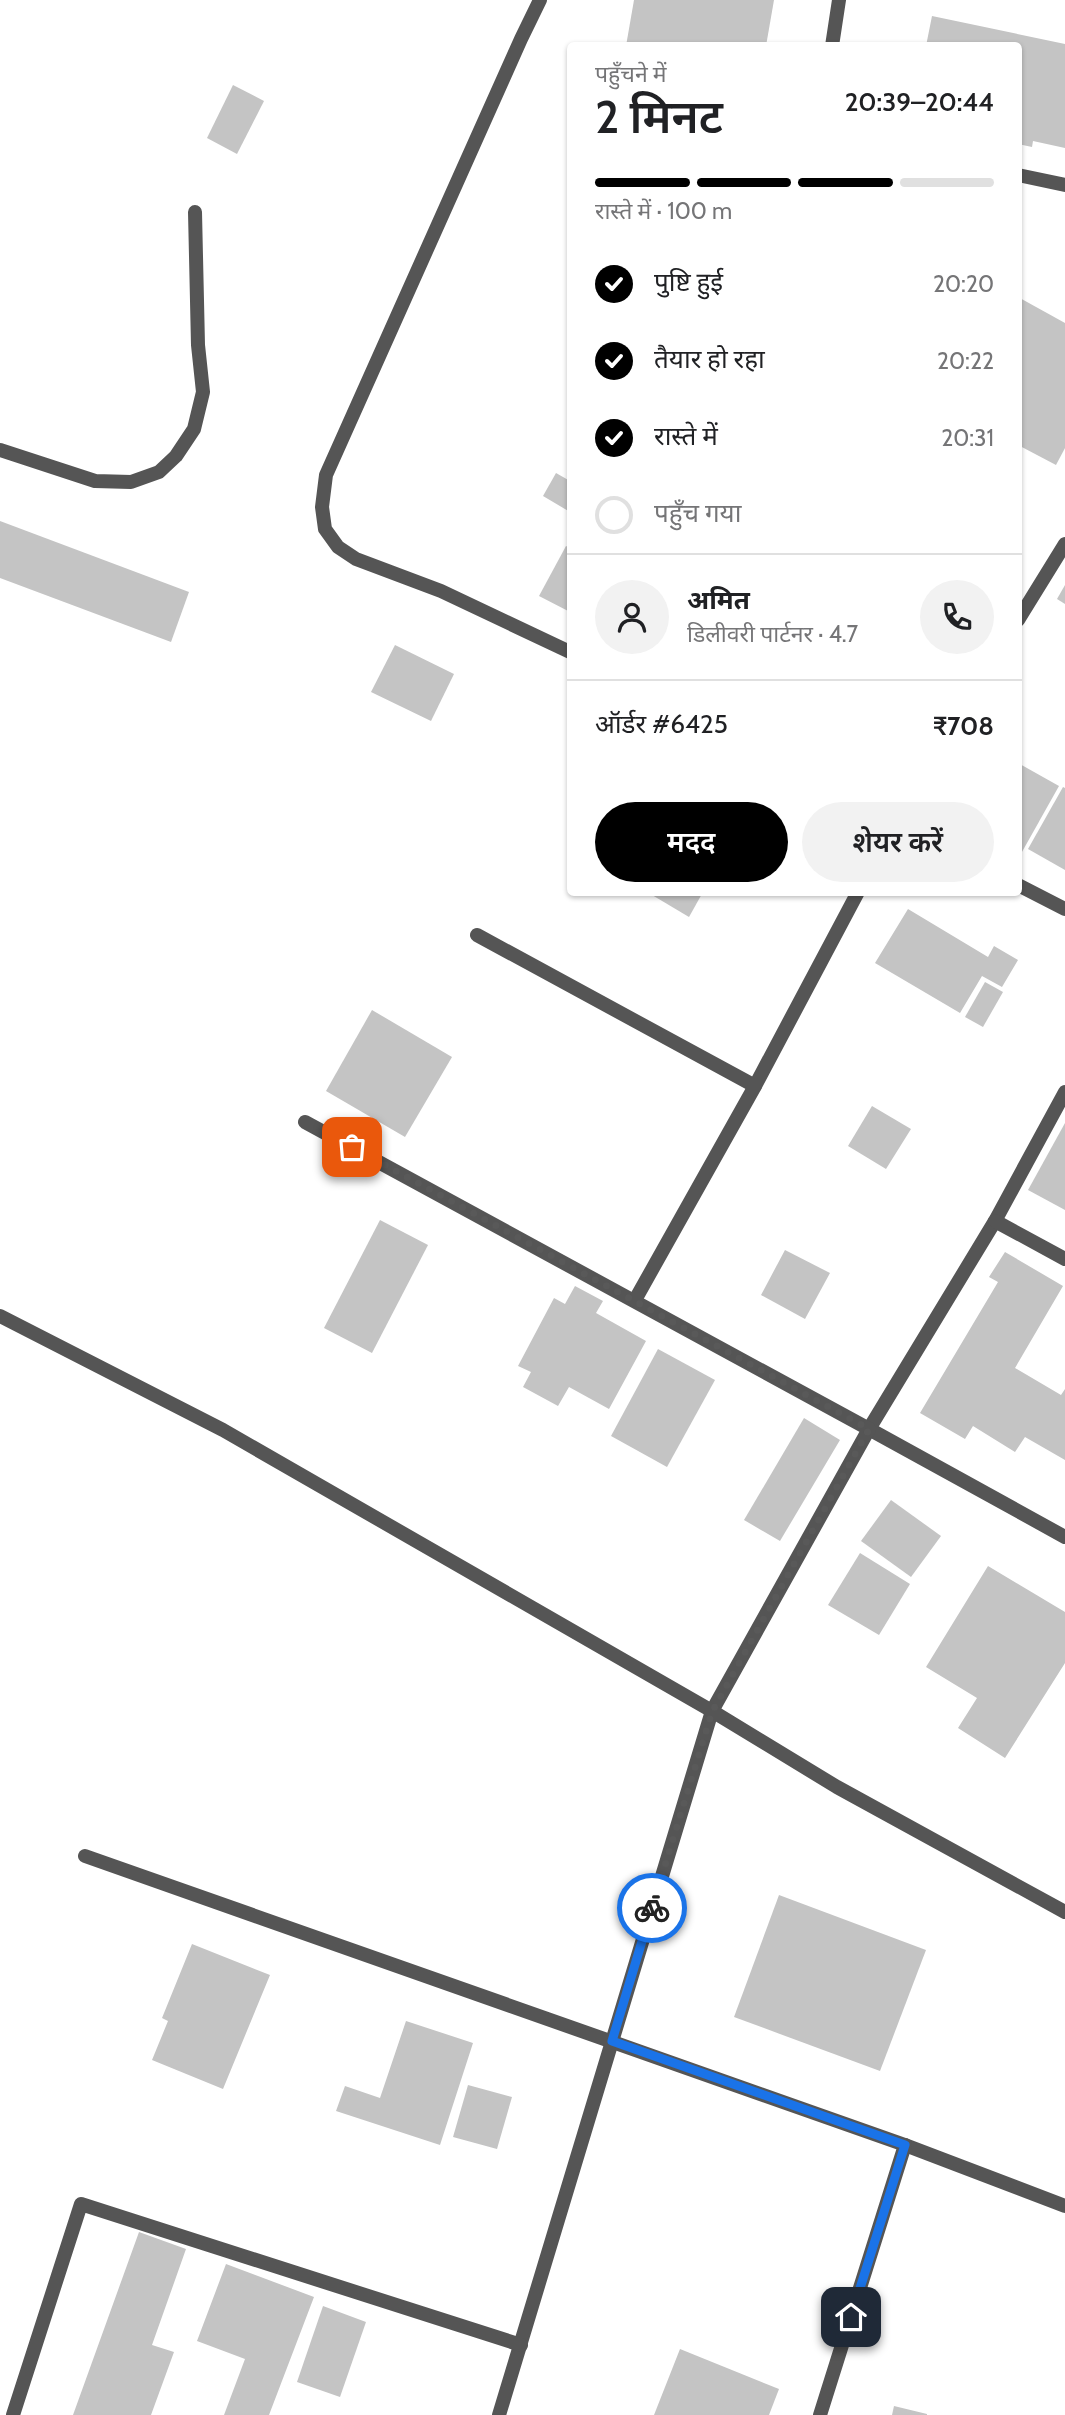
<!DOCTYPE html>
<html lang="hi">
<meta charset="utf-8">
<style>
:root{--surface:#fff;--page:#f2f2f2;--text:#202124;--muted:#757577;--line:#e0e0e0;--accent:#000}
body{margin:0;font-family:Cabin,"Noto Sans Devanagari",sans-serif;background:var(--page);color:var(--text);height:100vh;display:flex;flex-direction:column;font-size:26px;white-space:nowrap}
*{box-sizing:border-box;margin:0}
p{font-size:23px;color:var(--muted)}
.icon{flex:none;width:38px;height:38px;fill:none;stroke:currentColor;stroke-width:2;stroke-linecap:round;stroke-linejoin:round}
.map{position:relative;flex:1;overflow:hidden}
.details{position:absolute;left:567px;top:42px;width:455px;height:854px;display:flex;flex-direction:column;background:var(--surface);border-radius:7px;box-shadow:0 2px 5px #0004}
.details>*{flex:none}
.pin{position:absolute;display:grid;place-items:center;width:60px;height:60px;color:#fff;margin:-30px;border-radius:14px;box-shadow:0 4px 10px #0006}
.courier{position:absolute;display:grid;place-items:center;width:70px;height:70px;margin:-35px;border:5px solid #1a73e8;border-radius:50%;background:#fff;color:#222;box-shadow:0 2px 9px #0007}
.summary em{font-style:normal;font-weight:600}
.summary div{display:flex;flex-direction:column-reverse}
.summary{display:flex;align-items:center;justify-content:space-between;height:119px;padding:0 28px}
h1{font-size:46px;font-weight:600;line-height:52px}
.bar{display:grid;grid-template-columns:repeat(4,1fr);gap:10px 7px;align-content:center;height:84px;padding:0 28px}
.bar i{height:9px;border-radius:5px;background:var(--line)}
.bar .on{background:var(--accent)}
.bar p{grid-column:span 4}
.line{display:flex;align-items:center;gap:18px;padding:0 28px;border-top:2px solid var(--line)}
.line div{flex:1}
.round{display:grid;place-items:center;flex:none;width:74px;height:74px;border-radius:37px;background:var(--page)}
ol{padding:0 28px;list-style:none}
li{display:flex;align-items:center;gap:21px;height:77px}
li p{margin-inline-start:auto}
li .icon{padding:7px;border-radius:50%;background:var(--accent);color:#fff;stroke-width:4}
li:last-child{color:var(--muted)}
li i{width:38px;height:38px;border:4px solid var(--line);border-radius:50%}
.cta{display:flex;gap:14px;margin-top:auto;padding:14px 28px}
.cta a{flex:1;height:80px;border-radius:42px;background:var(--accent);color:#fff;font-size:28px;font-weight:600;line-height:80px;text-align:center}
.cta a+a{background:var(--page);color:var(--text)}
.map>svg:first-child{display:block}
.building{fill:#c4c4c4}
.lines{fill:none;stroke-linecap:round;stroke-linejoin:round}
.service{stroke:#555;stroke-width:14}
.minor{stroke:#555;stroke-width:14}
.done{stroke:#595959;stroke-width:7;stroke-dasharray:0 12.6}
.route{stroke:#1a73e8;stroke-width:9}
</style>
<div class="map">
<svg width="1065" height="2415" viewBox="0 0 1065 2415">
<rect width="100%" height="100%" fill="#fff"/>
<g class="building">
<path d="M634 0H774L766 46H626Z"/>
<path d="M932 16 1065 44V148L1033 141 1032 147 1018 144V46H926Z"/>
<path d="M233 85 264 101 237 154 207 138Z"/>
<path d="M1018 297 1065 323V448L1056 465 1018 445Z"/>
<path d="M556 473 570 481V512L543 496Z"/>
<path d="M0 521 189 592 171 642 0 578Z"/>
<path d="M566 546 570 548V612L539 596Z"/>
<path d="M1065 585V604L1057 599Z"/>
<path d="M395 645 454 674 431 721 371 692Z"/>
<path d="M1018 763 1059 786 1018 859Z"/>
<path d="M1063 787 1065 788V870L1028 849Z"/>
<path d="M647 892H703L689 917Z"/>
<path d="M908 909 988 957 994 946 1018 960 1002 987 982 976 960 1013 875 963Z"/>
<path d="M985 982 1003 992 983 1027 965 1017Z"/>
<path d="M372 1010 452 1057 405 1137 326 1091Z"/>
<path d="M872 1106 911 1129 886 1169 848 1146Z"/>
<path d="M1065 1123V1210L1028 1190Z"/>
<path d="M380 1220 428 1245 372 1353 324 1328Z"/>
<path d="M785 1250 830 1273 805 1319 761 1295Z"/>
<path d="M1005 1252 1063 1286 1015 1368 1061 1395 1065 1389V1460L1025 1437 1015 1452 973 1426 965 1439 920 1413 998 1282 989 1277Z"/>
<path d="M575 1286 603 1301 596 1313 646 1341 609 1409 569 1387 558 1406 523 1387 531 1372 518 1366 554 1298 565 1304Z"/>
<path d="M658 1349 715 1380 667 1467 611 1436Z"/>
<path d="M804 1418 840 1440 780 1541 744 1520Z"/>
<path d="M891 1500 941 1536 911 1577 861 1541Z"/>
<path d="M860 1553 910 1584 879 1635 828 1605Z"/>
<path d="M988 1566 1065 1612V1663L1005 1758 958 1728 977 1698 926 1667Z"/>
<path d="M779 1895 926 1950 880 2071 734 2017Z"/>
<path d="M192 1944 270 1975 223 2089 152 2060 168 2021 162 2018Z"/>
<path d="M406 2021 473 2043 440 2145 336 2111 345 2086 380 2098Z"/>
<path d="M468 2085 512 2097 497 2149 453 2137Z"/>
<path d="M139 2232 186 2249 152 2345 174 2352 151 2415H73Z"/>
<path d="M226 2264 314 2297 269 2415H224L245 2359 197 2341Z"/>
<path d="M323 2306 366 2322 340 2397 297 2382Z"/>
<path d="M680 2349 779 2389 769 2415H654Z"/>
<path d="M894 2406 927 2414V2415H892Z"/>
</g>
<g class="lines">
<path class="service" d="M0 450 95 481 131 482 159 472 176 456 194 429 203 392 198 345 195 212"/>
<g class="minor">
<path d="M540 0 521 39 326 475 322 507 325 529 338 547 356 559 441 591 570 652"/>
<path d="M832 46 839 0"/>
<path d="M1018 175 1065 185"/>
<path d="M1018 620 1065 544"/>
<path d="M1018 885 1065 909"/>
<path d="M477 935 755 1086"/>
<path d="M1065 1092 995 1221 869 1429 1065 1537"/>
<path d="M305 1122 869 1429 712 1711 499 2415"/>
<path d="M995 1221 1065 1259"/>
<path d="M635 1300 755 1086 858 892"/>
<path d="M0 1316 223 1430 712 1711 837 1787 1065 1912"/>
<path d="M85 1856 905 2145 1065 2206"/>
<path d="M13 2415 81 2204 521 2345"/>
<path d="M820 2415 905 2145"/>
</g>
</g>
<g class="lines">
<path class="done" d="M352 1147 869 1429 712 1712 652 1908"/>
<path class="route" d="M652 1908 612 2041 905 2145 851 2317"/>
</g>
</svg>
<div class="pin" style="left:352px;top:1147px;background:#ea580c"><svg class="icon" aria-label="bag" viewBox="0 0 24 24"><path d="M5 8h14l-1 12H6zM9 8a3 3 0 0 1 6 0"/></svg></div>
<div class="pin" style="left:851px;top:2317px;background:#1f2937"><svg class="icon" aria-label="home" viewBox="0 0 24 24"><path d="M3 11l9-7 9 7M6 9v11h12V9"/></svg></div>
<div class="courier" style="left:652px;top:1908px"><svg class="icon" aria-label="bike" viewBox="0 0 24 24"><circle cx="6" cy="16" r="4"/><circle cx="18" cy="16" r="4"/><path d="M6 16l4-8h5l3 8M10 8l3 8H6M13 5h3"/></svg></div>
<section class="details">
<div class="summary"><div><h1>2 मिनट</h1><p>पहुँचने में</p></div><em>20:39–20:44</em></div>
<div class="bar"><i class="on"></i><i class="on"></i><i class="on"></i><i></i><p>रास्ते में · 100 m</p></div>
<ol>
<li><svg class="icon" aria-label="check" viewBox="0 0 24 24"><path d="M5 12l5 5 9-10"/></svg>पुष्टि हुई<p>20:20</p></li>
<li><svg class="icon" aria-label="check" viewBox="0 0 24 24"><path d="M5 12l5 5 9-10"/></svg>तैयार हो रहा<p>20:22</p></li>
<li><svg class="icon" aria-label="check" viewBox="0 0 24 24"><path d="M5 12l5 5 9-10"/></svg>रास्ते में<p>20:31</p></li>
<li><i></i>पहुँच गया</li>
</ol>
<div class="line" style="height:126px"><a class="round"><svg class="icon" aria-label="person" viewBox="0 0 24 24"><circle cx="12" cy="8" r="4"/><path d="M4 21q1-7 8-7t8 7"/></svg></a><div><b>अमित</b><p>डिलीवरी पार्टनर · 4.7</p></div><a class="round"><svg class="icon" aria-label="phone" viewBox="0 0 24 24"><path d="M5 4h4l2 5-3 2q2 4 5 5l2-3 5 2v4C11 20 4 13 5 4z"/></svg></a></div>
<div class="line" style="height:91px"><div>ऑर्डर #6425</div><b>₹708</b></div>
<div class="cta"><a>मदद</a><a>शेयर करें</a></div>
</section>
</div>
